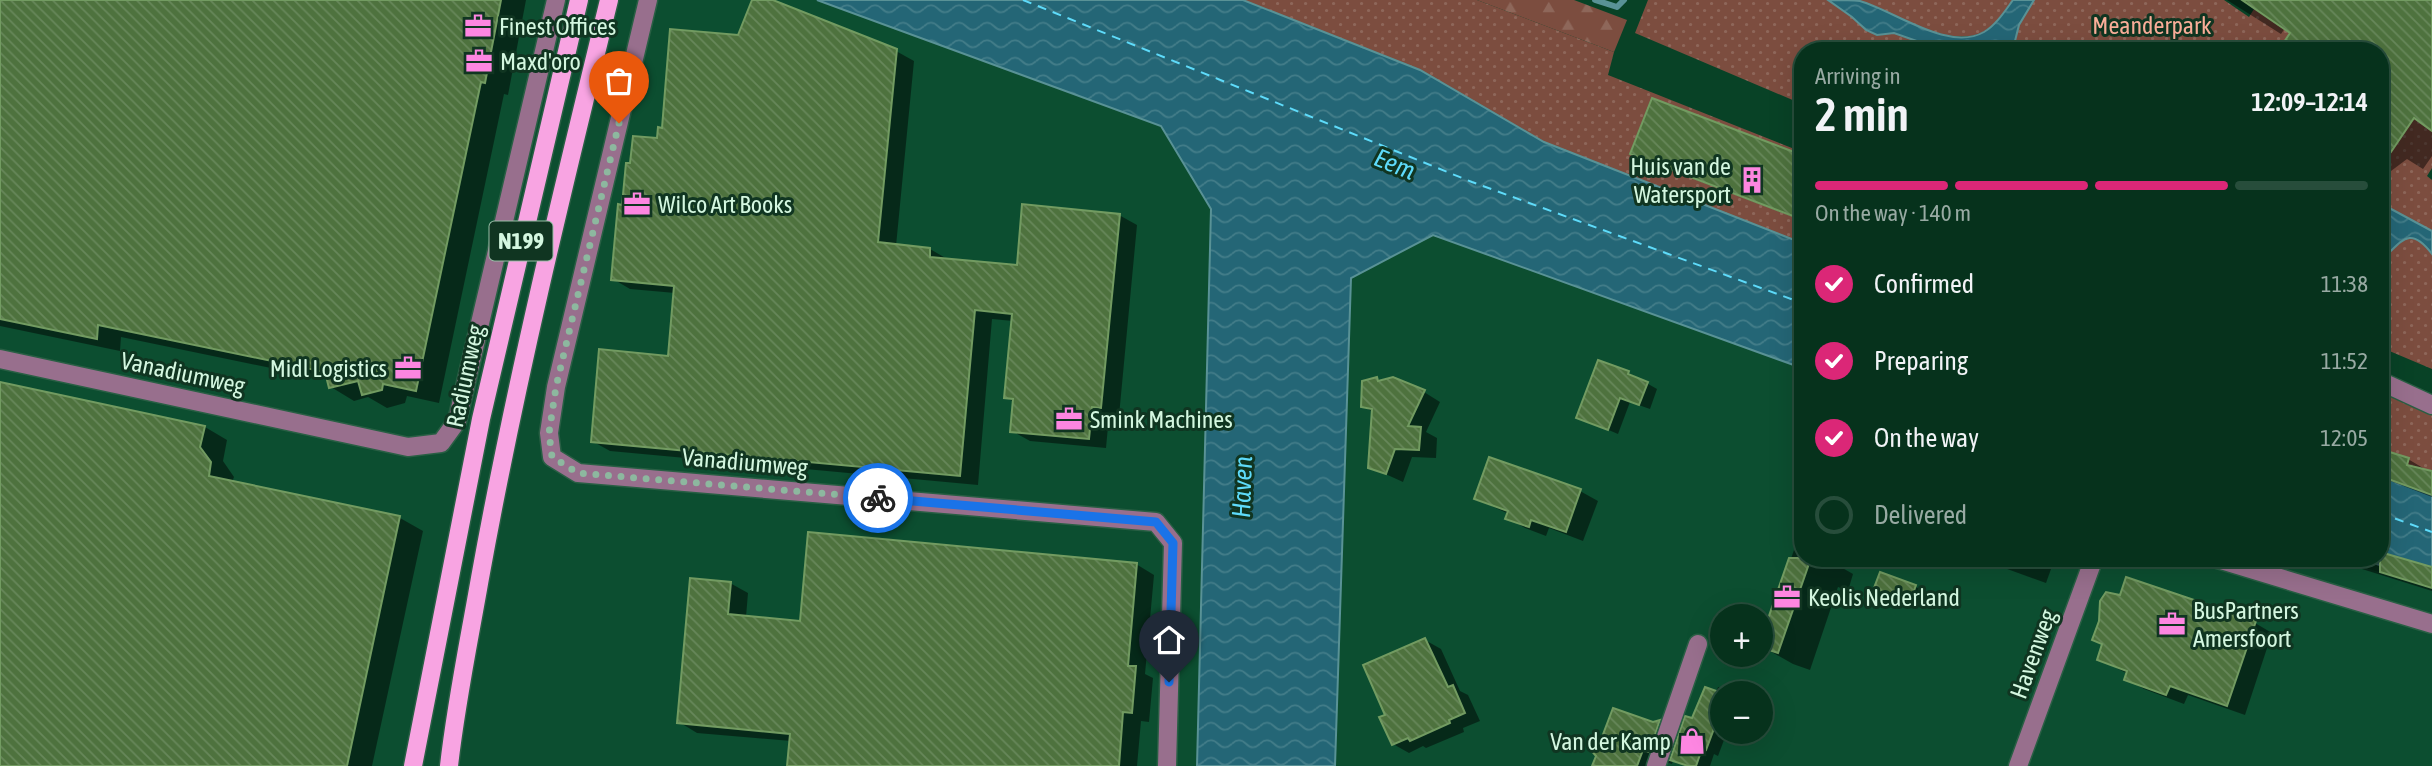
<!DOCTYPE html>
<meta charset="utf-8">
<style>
:root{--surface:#06321c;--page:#143e29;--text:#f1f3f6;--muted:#98aaa3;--line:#274d3b;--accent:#db2777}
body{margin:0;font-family:"Asap Condensed",sans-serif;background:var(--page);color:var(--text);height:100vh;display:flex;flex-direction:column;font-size:26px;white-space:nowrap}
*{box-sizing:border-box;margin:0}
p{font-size:23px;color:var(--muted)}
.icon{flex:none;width:38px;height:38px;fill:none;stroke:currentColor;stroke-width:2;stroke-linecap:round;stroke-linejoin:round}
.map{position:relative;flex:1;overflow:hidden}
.sheet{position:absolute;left:1794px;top:42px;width:595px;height:525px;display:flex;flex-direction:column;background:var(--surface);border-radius:28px;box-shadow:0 7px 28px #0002,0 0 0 2px var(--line)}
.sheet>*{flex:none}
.controls{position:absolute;left:1710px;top:604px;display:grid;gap:14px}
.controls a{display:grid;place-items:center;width:63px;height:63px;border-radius:50%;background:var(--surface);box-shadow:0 7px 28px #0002,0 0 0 2px var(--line);font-size:35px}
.pin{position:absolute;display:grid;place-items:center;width:60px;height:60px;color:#fff;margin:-72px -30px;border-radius:50% 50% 50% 0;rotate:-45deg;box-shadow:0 0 7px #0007}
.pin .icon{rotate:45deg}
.courier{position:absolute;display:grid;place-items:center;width:70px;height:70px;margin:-35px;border:5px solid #1a73e8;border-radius:50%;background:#fff;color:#222;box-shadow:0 2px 9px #0007}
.overview em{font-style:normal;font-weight:600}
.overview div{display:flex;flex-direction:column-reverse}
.overview{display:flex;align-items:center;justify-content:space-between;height:119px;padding:0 21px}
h1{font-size:46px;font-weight:600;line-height:52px}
.bar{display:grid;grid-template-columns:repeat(4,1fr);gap:10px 7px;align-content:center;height:84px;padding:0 21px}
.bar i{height:9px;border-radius:5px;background:var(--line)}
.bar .on{background:var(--accent)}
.bar p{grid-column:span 4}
ol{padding:0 21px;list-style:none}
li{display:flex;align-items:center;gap:21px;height:77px}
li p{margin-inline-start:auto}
li .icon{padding:7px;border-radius:50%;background:var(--accent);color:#fff;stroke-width:4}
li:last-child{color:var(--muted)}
li i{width:38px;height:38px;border:4px solid var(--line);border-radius:50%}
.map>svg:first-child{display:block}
.built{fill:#0c4e30;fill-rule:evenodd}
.grass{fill:url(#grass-dots)}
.forest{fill:url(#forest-firs)}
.water{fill:url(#water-waves);stroke:#599296;stroke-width:2}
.shadow{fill:#0007}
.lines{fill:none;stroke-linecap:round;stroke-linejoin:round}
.stream{stroke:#599296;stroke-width:6}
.ferry{stroke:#5edbfa;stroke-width:2;stroke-dasharray:9 7;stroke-linecap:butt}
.building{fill:url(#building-back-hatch);stroke:#729b61;stroke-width:2}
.minor-casing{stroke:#295f44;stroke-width:21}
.major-casing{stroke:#295f44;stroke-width:21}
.minor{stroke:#986f8d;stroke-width:18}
.major{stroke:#f8a4e2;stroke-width:18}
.done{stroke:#8db89f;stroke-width:7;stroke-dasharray:0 12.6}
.route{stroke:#1a73e8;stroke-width:9}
.labels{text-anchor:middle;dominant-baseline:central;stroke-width:6;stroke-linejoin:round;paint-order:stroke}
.shield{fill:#103521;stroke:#99bda7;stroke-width:2}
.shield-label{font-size:23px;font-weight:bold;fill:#d4f7e0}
.park-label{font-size:24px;fill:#faae99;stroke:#103521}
.poi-label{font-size:24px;fill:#d4f7e0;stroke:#103521;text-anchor:start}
.street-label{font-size:24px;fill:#d4f7e0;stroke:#103521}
.water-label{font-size:26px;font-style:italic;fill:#5edbfa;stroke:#103521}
</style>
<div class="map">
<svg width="2432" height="766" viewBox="0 0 2432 766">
<defs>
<pattern id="grass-dots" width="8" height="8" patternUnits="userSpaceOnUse" patternTransform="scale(1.75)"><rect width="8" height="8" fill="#7c4d3f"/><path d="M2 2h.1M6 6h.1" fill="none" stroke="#8e675a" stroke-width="1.8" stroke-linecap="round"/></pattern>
<pattern id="forest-firs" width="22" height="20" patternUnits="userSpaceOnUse" patternTransform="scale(1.75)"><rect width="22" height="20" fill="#7c4d3f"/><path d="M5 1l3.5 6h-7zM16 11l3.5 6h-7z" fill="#8e675a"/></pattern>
<pattern id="water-waves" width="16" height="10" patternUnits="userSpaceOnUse" patternTransform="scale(1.75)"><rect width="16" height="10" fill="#246676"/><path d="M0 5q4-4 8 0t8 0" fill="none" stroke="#437d89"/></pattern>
<pattern id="building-back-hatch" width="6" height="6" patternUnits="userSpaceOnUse" patternTransform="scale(1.75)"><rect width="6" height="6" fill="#4e723e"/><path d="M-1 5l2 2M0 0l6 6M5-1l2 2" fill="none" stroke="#67875a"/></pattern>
</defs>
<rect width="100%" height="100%" fill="#084226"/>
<g class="built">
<path d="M0 0H817L1161 126 1211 209 1197 766H0Z"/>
<path d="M1433 235 1802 368V558H2333L2432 588V766H1335L1350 278ZM1722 616H1760V654H1722ZM1722 693H1760V732H1722Z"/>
</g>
<g class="grass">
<path d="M1243 0H1477L1614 52 1608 75 1802 152V243L1544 142 1420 70Z"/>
<path d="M1648 0H1828L1852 17 1866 30 1877 35 1894 33 1928 45 1938 51H1802V104L1635 33Z"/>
<path d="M1859 0H2013C2005 11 1996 25 1983 32 1951 49 1889 14 1859 0Z"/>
<path d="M2034 0H2224L2249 17 2254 9 2290 33 2278 51H2020L2015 41 2019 25Z"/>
<path d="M2414 118 2432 131V168L2427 176 2432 180V231L2380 203V145L2391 152Z"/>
<path d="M2409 237 2424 243 2432 254V369L2380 347V261L2401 240Z"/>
<path d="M2380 392 2432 412V474L2380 457Z"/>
</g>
<path class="forest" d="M1477 0H1574L1627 20 1614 52Z"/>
<g class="water">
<path d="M817 0H1243L1420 70 1544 142 1802 243V368L1433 235 1351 278 1335 766H1197L1211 209 1161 126Z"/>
<path d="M1828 0C1838 0 1851 0 1860 1 1895 11 1948 52 1984 32 1996 25 2005 11 2013 0H2034L2019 25 2015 41 2020 51H1938L1928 45 1894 33 1877 35 1866 30 1852 17Z"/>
<path d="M2380 203 2432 231V254C2408 222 2400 245 2380 261Z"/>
<path d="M2380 457 2432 474V582L2358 558H2380Z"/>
</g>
<g class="shadow">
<path d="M0 0H526L508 95 504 94 439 403 407 396 405 403 387 408 368 397 354 401 331 387 329 380 121 337 120 351 0 326Z"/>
<path d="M754 0H768L896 51 914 61 896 246 930 249 949 260 1018 267 1119 215 1137 225 1119 416H1109L1106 448 1030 441 1012 431 1015 403 1006 397 1013 321 992 319 978 485 610 451 592 441 669 357 675 293 630 289 613 279 632 165 658 140 663 130 739 37Z"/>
<path d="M2227 0H2432V156L2423 169 2407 159 2391 171 2380 165V51L2292 33 2285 28 2281 34Z"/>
<path d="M1653 101 1802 157V220L1644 160 1632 153Z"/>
<path d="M1599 362 1629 373 1657 389 1650 409 1630 402 1618 434 1578 417Z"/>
<path d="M1377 379 1424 392 1440 402 1426 432 1437 438 1436 458 1412 457 1403 482 1370 467 1373 412 1363 406Z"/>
<path d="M0 384 205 427 227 440 223 461 234 477 232 482 400 518 423 531 372 766H0Z"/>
<path d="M2380 451 2408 459 2423 468 2422 470 2432 473V497L2380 477Z"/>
<path d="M1580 491 1598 501 1583 541 1549 528 1546 536 1525 528 1508 518 1509 514 1476 499Z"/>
<path d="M1795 547 1802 550V558H1825L1853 574 1848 591 1838 587 1810 670 1793 664 1761 646Z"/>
<path d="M2380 554 2432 569V591L2327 558H2380Z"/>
<path d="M1977 558H2055L2046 583Z"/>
<path d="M1136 564 1154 575 1145 674 1153 678 1149 722 1141 721 1137 766H789L791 741 697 733 679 722 730 583 748 593 746 617 802 622Z"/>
<path d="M1881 574 1916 587 1927 593 1922 607 1876 588Z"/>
<path d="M2255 623 2272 633 2245 715 2188 695 2184 704 2144 689 2126 679 2128 674 2099 659 2104 645 2094 640Z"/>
<path d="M1425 640 1441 649 1460 691 1468 695 1480 721 1463 728 1464 732 1426 748 1423 746 1409 753 1393 744 1387 715Z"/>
<path d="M1718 687 1735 693H1722V732H1727L1718 756 1714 754 1710 766H1685L1673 760 1672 764 1666 762 1665 766H1594L1652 724 1659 722 1681 734 1716 693Z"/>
</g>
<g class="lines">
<path class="stream" d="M1595 0 1617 7 1624 0"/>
<g class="ferry">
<path d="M1023 0 1472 182 1802 303"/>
<path d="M2380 513 2432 532"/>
</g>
</g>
<g class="building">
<path d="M0 0H501L485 83 481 82 416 391 383 384 382 390 362 395 358 381 329 388 325 372 98 325 97 339 0 319Z"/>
<path d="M752 0H773L897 49 878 242 930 248V257L1017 265 1022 204 1120 214 1101 408 1092 407 1089 439 1010 432 1013 399 1004 398 1012 314 975 310 960 476 591 442 599 349 668 356 674 286 611 280 618 204 622 205 626 163H630L633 136 657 138 658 127 662 128 670 29 738 35Z"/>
<path d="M2242 0H2432V131L2414 118 2391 152 2380 145V51H2278L2290 33Z"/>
<path d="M1652 98 1802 155V205L1798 218 1630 154Z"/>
<path d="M1598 360 1629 371 1628 374 1648 382 1639 405 1620 398 1608 430 1576 418Z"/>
<path d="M1377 377 1378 381 1393 377 1425 390 1408 426 1421 427 1419 450 1395 449 1386 474 1368 468 1372 409 1361 407 1362 381Z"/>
<path d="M0 382 205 426 200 447 211 462 209 476 400 516 347 766H0Z"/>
<path d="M2380 449 2409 458 2407 465 2432 471V495L2380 476Z"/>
<path d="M1489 457 1581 489 1566 532 1531 520 1529 527 1505 519 1508 511 1474 499Z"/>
<path d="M808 532 1137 563 1128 666H1136L1132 713 1123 712 1119 766H787L790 734 677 723 690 578 731 582 728 614 800 621Z"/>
<path d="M2380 552 2432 567V588L2380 572Z"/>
<path d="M1789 558H1811L1778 653 1760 647V642Z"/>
<path d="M1880 572 1916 585 1910 602 1874 588Z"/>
<path d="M2126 577 2256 621 2227 706 2170 686 2166 695 2124 680 2127 671 2097 660 2102 644 2092 640 2099 621 2100 601 2106 592 2120 595Z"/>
<path d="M1425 638 1448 687 1453 685 1465 713 1449 720 1450 723 1410 741 1408 738 1392 745 1379 717 1385 715 1363 665Z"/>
<path d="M1705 687 1722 693V707L1706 750 1702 749 1696 766H1688L1670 760 1685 716 1692 718Z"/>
<path d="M1613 708 1653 722 1660 720 1649 752 1643 750 1637 766H1592L1596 756 1590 749 1591 744 1594 740 1602 737Z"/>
</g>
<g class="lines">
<defs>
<g id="minor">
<path d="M648 0 556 387 549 433 552 457 578 473 1156 522 1173 543 1167 766"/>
<path d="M0 359 408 447 441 443 457 421 556 0"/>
<path d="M2380 381 2432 405"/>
<path d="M2214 558 2432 624"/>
<path d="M1656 766 1698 644"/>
<path d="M2018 766 2094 558"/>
</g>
<g id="major">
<path d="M413 766 481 419 579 0"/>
<path d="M449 766C456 703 469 641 480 578 515 384 562 192 609 0"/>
</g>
</defs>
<use href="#minor" class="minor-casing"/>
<use href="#major" class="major-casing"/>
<use href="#minor" class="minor"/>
<use href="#major" class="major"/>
</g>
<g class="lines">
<path class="done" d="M619 123 556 387 549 433 552 457 578 473 878 498"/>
<path class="route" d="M878 498 1156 522 1173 543 1169 682"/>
</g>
<defs>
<symbol id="office-bare" viewBox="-9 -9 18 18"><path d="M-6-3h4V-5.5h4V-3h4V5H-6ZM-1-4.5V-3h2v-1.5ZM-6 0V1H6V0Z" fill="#fd86e1" stroke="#103521" stroke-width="2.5" paint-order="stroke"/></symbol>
<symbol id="building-bare" viewBox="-9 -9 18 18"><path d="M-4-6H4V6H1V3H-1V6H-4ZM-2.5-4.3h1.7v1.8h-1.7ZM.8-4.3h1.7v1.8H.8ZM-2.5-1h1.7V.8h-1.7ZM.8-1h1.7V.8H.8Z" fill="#fd86e1" stroke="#103521" stroke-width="2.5" paint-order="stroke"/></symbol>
<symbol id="shop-bare" viewBox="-9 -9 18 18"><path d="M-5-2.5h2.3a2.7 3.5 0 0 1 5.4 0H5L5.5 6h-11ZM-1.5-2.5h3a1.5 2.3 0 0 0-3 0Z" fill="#fd86e1" stroke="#103521" stroke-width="2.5" paint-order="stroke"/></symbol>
</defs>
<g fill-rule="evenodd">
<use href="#office-bare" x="459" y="7" width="38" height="38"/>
<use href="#office-bare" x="460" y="42" width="38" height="38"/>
<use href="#building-bare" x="1733" y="161" width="38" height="38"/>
<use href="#office-bare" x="618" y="185" width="38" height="38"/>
<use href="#office-bare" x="389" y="349" width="38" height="38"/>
<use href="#office-bare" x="1050" y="400" width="38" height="38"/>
<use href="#office-bare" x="1768" y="578" width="38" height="38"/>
<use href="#office-bare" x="2153" y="605" width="38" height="38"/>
<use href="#shop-bare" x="1673" y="722" width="38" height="38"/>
</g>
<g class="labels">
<rect class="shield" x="489.5" y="221.5" width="63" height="39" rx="5"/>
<g class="shield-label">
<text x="521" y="241">N199</text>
</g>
<g class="park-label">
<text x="2152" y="25">Meanderpark</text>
</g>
<g class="poi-label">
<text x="499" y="26">Finest Offices</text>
<text x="500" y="61">Maxd'oro</text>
<text x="1731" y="166" text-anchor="end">Huis van de<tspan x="1731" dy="28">Watersport</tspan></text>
<text x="658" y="204">Wilco Art Books</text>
<text x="387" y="368" text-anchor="end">Midl Logistics</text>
<text x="1090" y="419">Smink Machines</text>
<text x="1808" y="597">Keolis Nederland</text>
<text x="2193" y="610">BusPartners<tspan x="2193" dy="28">Amersfoort</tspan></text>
<text x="1671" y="741" text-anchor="end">Van der Kamp</text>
</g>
<g class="street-label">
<text transform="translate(183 373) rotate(12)">Vanadiumweg</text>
<text transform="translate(465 376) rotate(-78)">Radiumweg</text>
<text transform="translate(745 462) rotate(5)">Vanadiumweg</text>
<text transform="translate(2033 654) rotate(-70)">Havenweg</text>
</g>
<g class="water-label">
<text transform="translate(1395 164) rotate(22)">Eem</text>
<text transform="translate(1242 487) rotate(-88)">Haven</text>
</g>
</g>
</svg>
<div class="controls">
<a>+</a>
<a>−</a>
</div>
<div class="pin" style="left:619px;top:123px;background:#ea580c"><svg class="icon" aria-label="bag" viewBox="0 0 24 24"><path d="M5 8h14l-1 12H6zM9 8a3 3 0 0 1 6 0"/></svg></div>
<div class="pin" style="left:1169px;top:682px;background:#1f2937"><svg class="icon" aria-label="home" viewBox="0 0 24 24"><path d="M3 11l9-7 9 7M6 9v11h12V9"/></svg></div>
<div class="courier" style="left:878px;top:498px"><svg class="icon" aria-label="bike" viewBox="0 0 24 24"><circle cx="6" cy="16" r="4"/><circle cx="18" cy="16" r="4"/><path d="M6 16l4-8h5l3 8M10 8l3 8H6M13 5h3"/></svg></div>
<section class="sheet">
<div class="overview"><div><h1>2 min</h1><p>Arriving in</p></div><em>12:09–12:14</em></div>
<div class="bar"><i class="on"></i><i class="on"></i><i class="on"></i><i></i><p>On the way · 140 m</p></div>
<ol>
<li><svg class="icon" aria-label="check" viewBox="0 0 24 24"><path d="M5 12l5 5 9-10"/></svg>Confirmed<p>11:38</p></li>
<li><svg class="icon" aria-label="check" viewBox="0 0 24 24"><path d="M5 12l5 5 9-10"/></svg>Preparing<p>11:52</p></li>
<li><svg class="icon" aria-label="check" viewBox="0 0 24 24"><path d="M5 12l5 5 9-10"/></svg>On the way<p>12:05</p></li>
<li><i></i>Delivered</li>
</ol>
</section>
</div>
